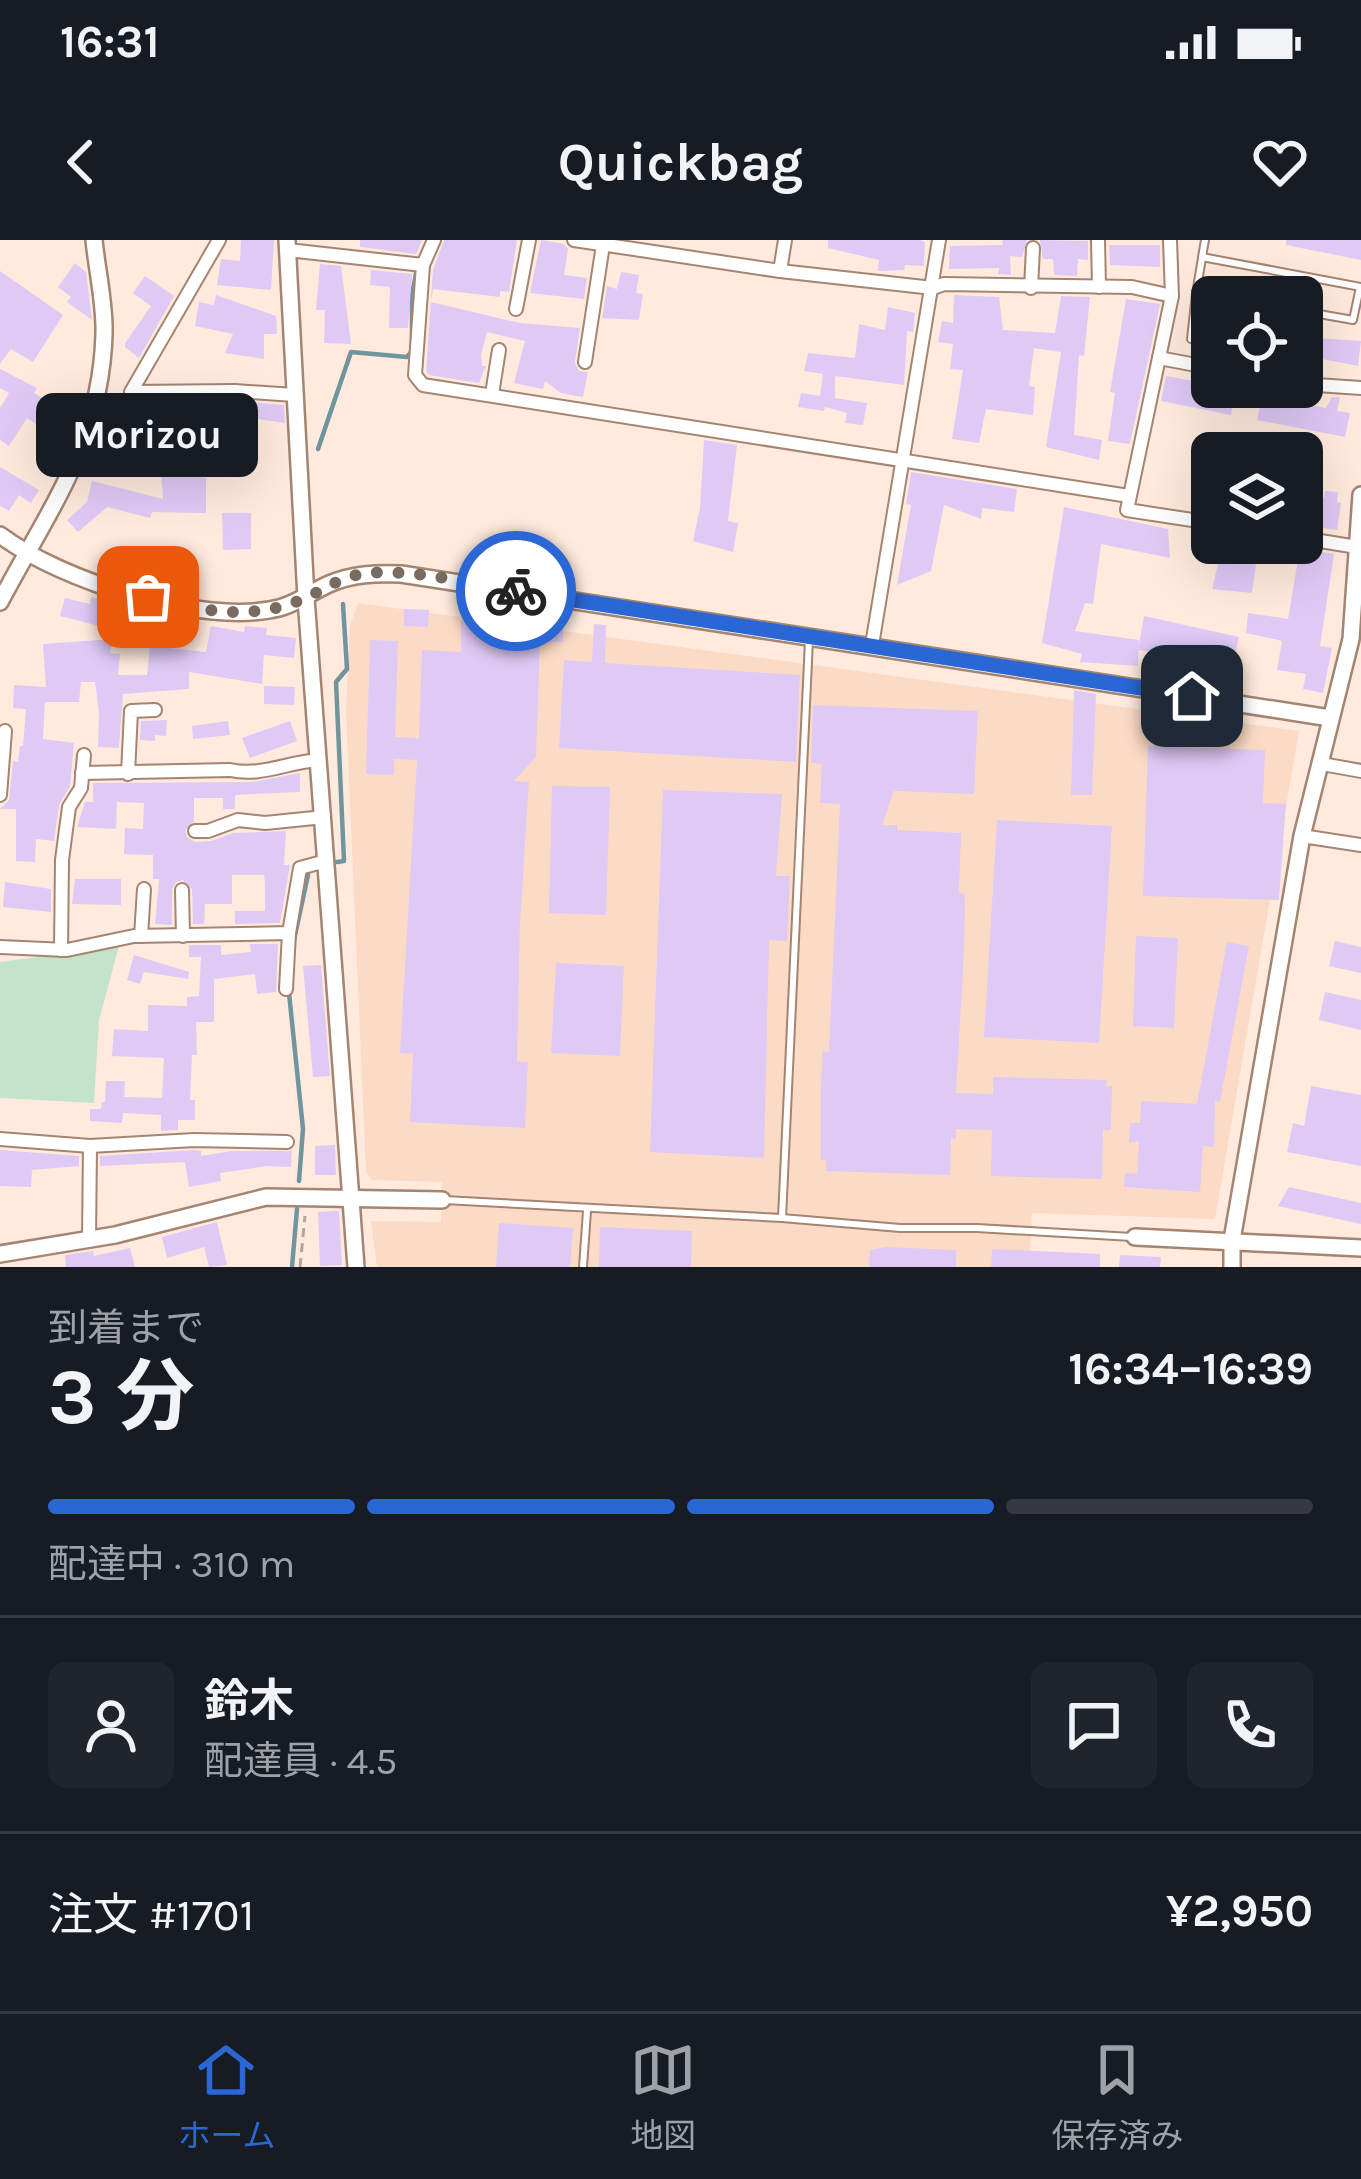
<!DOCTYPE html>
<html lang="ja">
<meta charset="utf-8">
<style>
:root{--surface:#171b24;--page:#20242c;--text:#f1f3f6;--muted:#9ea1a6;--line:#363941;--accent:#2a67d4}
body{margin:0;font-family:Karla,"Noto Sans JP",sans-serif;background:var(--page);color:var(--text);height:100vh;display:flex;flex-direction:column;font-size:45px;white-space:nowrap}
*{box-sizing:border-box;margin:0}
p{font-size:39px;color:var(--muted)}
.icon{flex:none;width:66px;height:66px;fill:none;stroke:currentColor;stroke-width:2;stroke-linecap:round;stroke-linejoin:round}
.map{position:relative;height:1027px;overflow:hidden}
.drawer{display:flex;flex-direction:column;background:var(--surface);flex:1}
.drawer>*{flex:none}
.fabs{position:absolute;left:1191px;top:36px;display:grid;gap:24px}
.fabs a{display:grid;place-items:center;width:132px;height:132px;border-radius:18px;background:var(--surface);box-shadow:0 12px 48px #0002;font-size:60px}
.pin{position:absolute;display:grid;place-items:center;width:102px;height:102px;color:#fff;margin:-51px;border-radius:24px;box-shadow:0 6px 18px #0006}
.courier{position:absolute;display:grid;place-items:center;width:120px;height:120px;margin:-60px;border:9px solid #2a67d4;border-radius:50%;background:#fff;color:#222;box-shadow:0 3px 15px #0007}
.bubble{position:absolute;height:84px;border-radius:18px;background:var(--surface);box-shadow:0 12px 48px #0002;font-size:39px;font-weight:700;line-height:84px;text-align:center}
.headline em{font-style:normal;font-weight:700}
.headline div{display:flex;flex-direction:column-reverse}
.headline{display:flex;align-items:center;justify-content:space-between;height:204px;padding:0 48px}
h1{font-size:78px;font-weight:700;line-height:90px}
.bar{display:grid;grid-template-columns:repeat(4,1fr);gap:18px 12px;align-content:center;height:144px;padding:0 48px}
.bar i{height:15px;border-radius:9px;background:var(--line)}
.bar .active{background:var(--accent)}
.bar p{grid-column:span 4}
.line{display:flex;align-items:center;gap:30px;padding:0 48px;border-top:3px solid var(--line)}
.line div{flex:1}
.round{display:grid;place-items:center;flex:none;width:126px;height:126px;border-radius:18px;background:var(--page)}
.status{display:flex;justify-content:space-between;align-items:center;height:84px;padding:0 60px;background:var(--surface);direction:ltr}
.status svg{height:33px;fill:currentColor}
header{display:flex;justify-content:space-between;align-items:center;height:156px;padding:0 48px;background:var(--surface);font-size:54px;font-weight:700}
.dock{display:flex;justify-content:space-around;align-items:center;height:168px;border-top:3px solid var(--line);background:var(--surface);font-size:33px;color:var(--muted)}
.dock a{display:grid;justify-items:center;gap:6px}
.dock .active{color:var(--accent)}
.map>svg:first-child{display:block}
.built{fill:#fcdbc6}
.green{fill:#c3e3cb}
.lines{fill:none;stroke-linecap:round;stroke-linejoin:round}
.stream{stroke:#71959f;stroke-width:4.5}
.building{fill:#dfcaf6}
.service-casing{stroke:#a48571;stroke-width:10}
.minor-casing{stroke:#a48571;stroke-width:16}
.tertiary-casing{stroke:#a48571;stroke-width:20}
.path{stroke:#b4a398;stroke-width:3;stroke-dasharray:9 6;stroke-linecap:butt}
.service{stroke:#fff;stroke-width:6}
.minor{stroke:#fff;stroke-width:12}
.tertiary{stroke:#fff;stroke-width:15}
.done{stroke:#7a6b61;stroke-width:12;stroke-dasharray:0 21.6}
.route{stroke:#2a67d4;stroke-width:15}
</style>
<div class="status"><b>16:31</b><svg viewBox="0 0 49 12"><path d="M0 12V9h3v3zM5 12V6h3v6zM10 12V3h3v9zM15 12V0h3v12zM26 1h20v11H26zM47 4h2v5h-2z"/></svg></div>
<header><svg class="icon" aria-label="back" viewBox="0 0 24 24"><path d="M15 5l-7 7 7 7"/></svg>Quickbag<svg class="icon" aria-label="heart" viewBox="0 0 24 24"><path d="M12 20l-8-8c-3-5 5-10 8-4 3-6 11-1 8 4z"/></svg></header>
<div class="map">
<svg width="1361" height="1027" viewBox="0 0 1361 1027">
<rect width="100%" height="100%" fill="#ffeadd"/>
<path class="built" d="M358 363 1299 491 1215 979 1032 973 1029 1027H377L371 981 441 982 442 942 372 940 366 932 346 470 350 385Z"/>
<path class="green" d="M119 706 99 780 94 863 0 858V722Z"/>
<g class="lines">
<g class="stream">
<path d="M412 100V55L417 28"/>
<path d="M318 209 351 112 407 117 412 111"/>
<path d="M337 622 344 621 336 442 347 429 343 364"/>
<path d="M294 700 308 635"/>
<path d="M289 753 303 889 299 941"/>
<path d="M292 1027 297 969"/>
</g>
</g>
<g class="building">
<path d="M241 0H274L271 50 217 45 221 19 240 21Z"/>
<path d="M360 0H422L416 14 360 7Z"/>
<path d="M444 0H517L509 52 500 51V57L433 49 431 62 520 83 580 88 575 122 579 131 588 132 583 157 561 153 545 141 543 149 514 143 525 101 487 92 481 115 482 126H486L479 143 429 135 426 132 433 30Z"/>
<path d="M541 0 564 4 568 9 564 35 587 38 584 59 530 53Z"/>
<path d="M828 0H920L925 2 924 26 905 25 904 30 878 31 879 20 828 8Z"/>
<path d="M1003 0H1027L1022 17 1010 16 1011 35 998 34 999 28 949 29 950 6 1002 5Z"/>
<path d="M1040 0 1088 1V20L1078 19 1077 36 1054 35 1053 19H1043Z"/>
<path d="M1286 0H1361V20L1286 5Z"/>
<path d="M1109 5H1160V27L1110 25Z"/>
<path d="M75 23 86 32 92 80 67 62 71 57 58 47Z"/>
<path d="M320 24 341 26 351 104 324 103 325 70H316Z"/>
<path d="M371 30 412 34 408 88H389L390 47 370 45Z"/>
<path d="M0 31 63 75 33 122 11 109 0 124Z"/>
<path d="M621 32 639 35 636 53 643 54 639 80 602 78 607 46 617 49Z"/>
<path d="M145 36 174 56 139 118 125 107V103L151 66 133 53Z"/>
<path d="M216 55 276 76 277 94H264V119L225 113 233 94 195 86 199 62 214 65Z"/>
<path d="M954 55 999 57 1003 90 1055 93 1061 56 1090 57 1084 116 1079 115 1074 195 1102 200 1099 220 1046 207 1061 112 1034 108 1029 146 1035 147 1033 175 986 169 979 203 952 199 963 130 950 129 953 104 938 102 942 81 953 83Z"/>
<path d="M1126 59 1160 64 1130 204 1108 201 1115 153 1110 152Z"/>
<path d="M888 67 915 73 913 92 907 91 904 145 835 136V158L867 163 863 185 845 183 847 173 825 167 824 171 798 167 801 153 820 156 823 134 804 131 808 113 855 118 859 84 885 90Z"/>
<path d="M1212 78V106L1198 103 1200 83Z"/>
<path d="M1302 97 1361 101 1358 126 1302 115Z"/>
<path d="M0 129 37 148 34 153 49 162 36 184 27 178 9 206 0 200V168L9 153 0 148Z"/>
<path d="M1166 136 1236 149 1231 175 1161 161Z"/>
<path d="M1262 156 1326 168 1332 157H1340L1337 171 1350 173 1345 197 1257 180Z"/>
<path d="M235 161 284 165 285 183 244 177 240 212 166 210V215L111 217V197L160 196 164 162Z"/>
<path d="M704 200 737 205 728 281 738 283 733 312 693 301 700 268Z"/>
<path d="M0 227 39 250 31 263 19 255 9 271 0 266Z"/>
<path d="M161 231 206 238V273L152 272 150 278 107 267 78 292 67 280 87 262 92 241 163 259Z"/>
<path d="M911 232 1017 249 1014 272 982 268 981 279 944 265 931 331 897 345 911 265 906 264Z"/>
<path d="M1325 251 1338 252 1337 262 1341 263 1337 290 1302 285V255L1324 258Z"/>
<path d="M1064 267 1168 289 1170 318 1101 304 1093 364 1085 363 1075 391 1139 400 1138 426 1080 422 1082 414 1042 403Z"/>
<path d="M222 273H251V309L223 310Z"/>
<path d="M1223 303H1259L1252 353 1212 349Z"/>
<path d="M1300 308 1334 314 1320 406 1332 408 1323 453 1303 449 1306 434 1277 430 1282 401 1246 393 1248 373 1288 379Z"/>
<path d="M91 357 122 364 115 390 60 376 65 358 90 364Z"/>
<path d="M404 369 429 370 428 387 404 386Z"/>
<path d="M492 371 564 372 563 402H540L536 517 514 541 529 542 520 683 517 822H528L525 888 410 882 413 814 400 813 417 520 394 519V535L366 534 370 400 398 401 395 497 419 498 422 410 461 412V380L491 381Z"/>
<path d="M1144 376 1239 397 1234 419 1211 414 1210 421 1138 410Z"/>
<path d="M594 384 606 385 605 423 800 435 796 522 559 508 564 420 592 422Z"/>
<path d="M211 386 244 392 245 386 267 388 266 395 296 398 294 418 264 415 262 444 189 432V449L123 454 119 508 98 507 99 473 95 442H81L79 462H45L43 499 74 503 70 546 59 565 54 601 36 599 35 622 16 621V569H0L9 560 13 521 18 522 20 506H23L26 469 13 468 14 445 46 447 43 404 113 399 110 413 120 414 118 435H147L150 406 206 412Z"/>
<path d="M264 446 295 447 294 465 264 464Z"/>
<path d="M1074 450 1096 454 1092 555H1071Z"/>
<path d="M813 465 978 471 974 554 894 551 882 585H897V590L961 593 959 653 965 654 964 712 956 853 993 854V837L1107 840 1106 847 1112 846 1111 890H1103L1102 939 991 936 992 890 956 889V899L951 898 950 935 826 931V920H821V844L823 811 829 812 840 564 820 563 822 524 811 523Z"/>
<path d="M167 480 166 496 155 495V501L140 500 141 481Z"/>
<path d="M228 481 230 495 193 499 192 486Z"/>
<path d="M290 481 297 501 250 518 242 498Z"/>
<path d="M1148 506 1265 510 1263 563 1286 564 1279 660 1143 656Z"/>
<path d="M300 533V552L235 555V569H223V558H194V581L185 590 187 597 195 602 211 601 233 593 286 591 284 625H290L280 683 235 684V671H265V643L264 635H232V664H205L204 684H193L192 649 183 640 176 642 172 649V685L155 684 159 639H153V615L124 614 125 588 143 589 144 563 117 562 116 589 77 587 85 562H93V543L253 542Z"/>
<path d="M552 546 610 547 606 675 549 673Z"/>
<path d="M663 550 782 554 776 636H790L787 701 769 700 764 918 650 912Z"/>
<path d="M997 580 1112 586 1099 803 984 797Z"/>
<path d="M75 639H121V665L72 664Z"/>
<path d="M5 642 51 649V672L3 667Z"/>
<path d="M1136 696 1178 698 1174 788 1133 786Z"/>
<path d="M1335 701 1361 707V733L1329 726Z"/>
<path d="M1227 702 1249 706 1220 862 1215 861 1214 907 1203 906 1200 952 1124 947 1125 933 1137 934 1139 902H1129L1130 883H1140L1141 861 1197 864Z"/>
<path d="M250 704H278L276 752 257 754 255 734 214 739V782H196L197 815H192L190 860H195V880H178V890L161 891V875L123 873 122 883 90 881V869H101L102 862H105L106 841H125L124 857 162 858 164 818 112 816 114 789 148 791V765L187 766V757L199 756 201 717H189V705H221V715L251 712Z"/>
<path d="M134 715 189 732 188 739 144 732 140 744 127 740Z"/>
<path d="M556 723 624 726 620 816 551 813Z"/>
<path d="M321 725 330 836 313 837 303 726Z"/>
<path d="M1325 752 1361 760V790L1319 780Z"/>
<path d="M1311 846 1361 855V926L1287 912 1293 883 1304 886Z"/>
<path d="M335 905 336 935H315V906Z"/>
<path d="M0 910 79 916V926L32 930 31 947 0 946Z"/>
<path d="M194 910 201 911V916L232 911H292L291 927 267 926 220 933 221 941 189 947 185 922 100 926V916Z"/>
<path d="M1289 947 1361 963V984L1278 966Z"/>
<path d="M339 971 342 1025 320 1026 318 972Z"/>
<path d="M217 982 227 1025 209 1027 204 1007 167 1018 162 997Z"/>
<path d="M499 983 573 988 570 1027H496Z"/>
<path d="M600 987 692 991 691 1027H599Z"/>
<path d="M886 1007 956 1010V1027H869L870 1010Z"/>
<path d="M130 1008 135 1027H66L65 1015 93 1011 94 1016Z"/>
<path d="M992 1009 1100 1014V1027H991Z"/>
<path d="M1120 1015 1161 1017 1160 1027H1119Z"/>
</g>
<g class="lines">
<defs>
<g id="service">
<path d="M1205 0 1202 17 1361 47"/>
<path d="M1202 18 1196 54 1216 57"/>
<path d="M1302 71 1353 80 1360 47"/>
<path d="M1191 99 1196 54"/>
<path d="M444 960 782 978 900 988H977L1132 997"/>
<path d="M782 978 809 400"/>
<path d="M583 1027 587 971"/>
</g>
<g id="minor">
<path d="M219 0 131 152 235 151 295 155"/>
<path d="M574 0 780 31 933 48 944 44 1132 47 1172 56"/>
<path d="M1098 0 1099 47"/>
<path d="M1170 0 1172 56 1127 270 1212 283"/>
<path d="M288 10 423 25 415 135 423 145 1129 256"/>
<path d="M423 25 434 0"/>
<path d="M780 31 785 0"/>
<path d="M1031 48 1033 8"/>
<path d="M516 69 529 0"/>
<path d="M1159 118 1212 128"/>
<path d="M585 122 603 5"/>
<path d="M1302 144 1361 148"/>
<path d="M492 154 499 110"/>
<path d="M1302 298 1357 307"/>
<path d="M872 405 939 0"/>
<path d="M1322 524 1361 531"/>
<path d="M82 533 230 530C261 537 287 522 319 520"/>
<path d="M128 534 131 471 155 470"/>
<path d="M0 555 5 491"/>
<path d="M195 591H208L238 580 265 583 324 577"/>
<path d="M1302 596 1361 605"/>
<path d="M182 650 183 696"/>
<path d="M141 696 144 649"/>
<path d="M0 707 67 710 134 696 289 693 300 628 326 621"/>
<path d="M61 710 62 620 69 567 81 548 84 515"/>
<path d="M286 749 289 693"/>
<path d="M0 899 90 906 194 900 287 902"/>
<path d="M89 1000 90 906"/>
</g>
<g id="tertiary">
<path d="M287 0 306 358 356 1027"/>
<path d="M0 295C61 341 204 387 279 368 298 363 311 352 329 344 352 334 376 333 401 334L1330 478"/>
<path d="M0 362C49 269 101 203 104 94 105 63 97 31 94 0"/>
<path d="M1135 997 1361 1008"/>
<path d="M0 1014 115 995 266 957 442 960"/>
<path d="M1232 1027V1000L1302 596 1351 399 1361 255"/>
</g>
</defs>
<use href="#service" class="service-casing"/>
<use href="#minor" class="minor-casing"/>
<use href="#tertiary" class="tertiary-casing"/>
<path class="path" d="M300 1027 305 976"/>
<use href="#service" class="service"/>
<use href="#minor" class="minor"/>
<use href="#tertiary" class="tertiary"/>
</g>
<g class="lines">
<path class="done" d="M148 357C201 371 249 381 301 360 324 350 343 335 369 333 417 329 470 344 516 351"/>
<path class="route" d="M516 351 1192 456"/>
</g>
</svg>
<div class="fabs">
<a><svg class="icon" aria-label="locate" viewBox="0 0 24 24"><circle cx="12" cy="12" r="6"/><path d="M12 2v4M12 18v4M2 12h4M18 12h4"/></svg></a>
<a><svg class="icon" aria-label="layers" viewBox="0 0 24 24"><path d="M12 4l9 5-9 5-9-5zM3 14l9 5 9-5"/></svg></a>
</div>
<div class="pin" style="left:148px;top:357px;background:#ea580c"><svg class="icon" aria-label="bag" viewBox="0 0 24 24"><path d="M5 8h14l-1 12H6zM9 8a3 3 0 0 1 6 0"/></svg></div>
<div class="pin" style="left:1192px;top:456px;background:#1f2937"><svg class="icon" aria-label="home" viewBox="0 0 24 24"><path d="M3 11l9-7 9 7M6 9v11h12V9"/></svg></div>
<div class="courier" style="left:516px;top:351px"><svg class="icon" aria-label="bike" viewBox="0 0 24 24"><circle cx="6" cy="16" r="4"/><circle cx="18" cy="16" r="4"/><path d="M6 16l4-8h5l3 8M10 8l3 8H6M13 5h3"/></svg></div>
<div class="bubble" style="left:36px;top:153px;width:222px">Morizou</div>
</div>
<section class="drawer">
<div class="headline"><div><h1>3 分</h1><p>到着まで</p></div><em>16:34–16:39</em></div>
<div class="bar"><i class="active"></i><i class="active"></i><i class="active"></i><i></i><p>配達中 · 310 m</p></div>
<div class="line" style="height:216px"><a class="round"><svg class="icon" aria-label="person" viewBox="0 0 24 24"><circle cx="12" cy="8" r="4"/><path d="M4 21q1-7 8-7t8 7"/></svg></a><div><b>鈴木</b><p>配達員 · 4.5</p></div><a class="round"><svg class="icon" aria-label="chat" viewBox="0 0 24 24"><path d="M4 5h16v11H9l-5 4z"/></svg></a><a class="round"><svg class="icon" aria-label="phone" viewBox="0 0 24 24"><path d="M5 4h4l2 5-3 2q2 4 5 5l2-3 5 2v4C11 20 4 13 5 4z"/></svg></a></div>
<div class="line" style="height:156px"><div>注文 #1701</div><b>¥2,950</b></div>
</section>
<nav class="dock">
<a class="active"><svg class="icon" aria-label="home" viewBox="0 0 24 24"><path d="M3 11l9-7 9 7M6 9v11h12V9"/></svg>ホーム</a>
<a><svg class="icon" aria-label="map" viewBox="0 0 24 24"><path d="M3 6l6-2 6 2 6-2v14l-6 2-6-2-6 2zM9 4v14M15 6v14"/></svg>地図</a>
<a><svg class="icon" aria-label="saved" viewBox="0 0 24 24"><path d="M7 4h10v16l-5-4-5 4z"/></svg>保存済み</a>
</nav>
